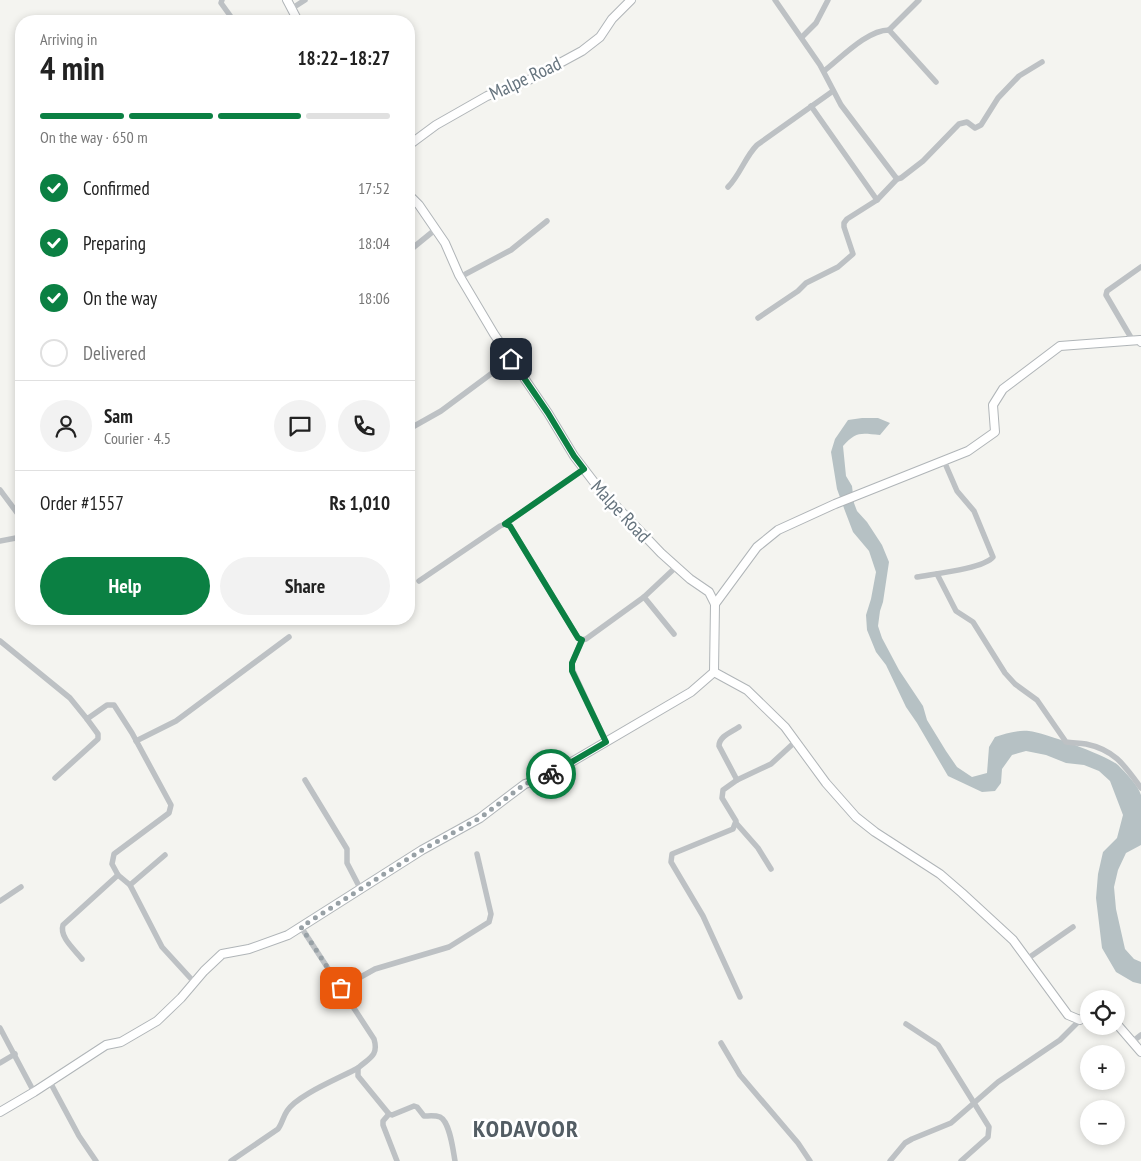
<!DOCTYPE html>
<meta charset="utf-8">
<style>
:root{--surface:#fff;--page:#f2f2f2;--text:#222;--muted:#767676;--line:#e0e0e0;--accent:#0b8043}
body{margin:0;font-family:"PT Sans Narrow",sans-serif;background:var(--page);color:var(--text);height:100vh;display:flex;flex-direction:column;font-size:19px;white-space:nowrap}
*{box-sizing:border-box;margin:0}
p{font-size:16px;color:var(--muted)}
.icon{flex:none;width:28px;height:28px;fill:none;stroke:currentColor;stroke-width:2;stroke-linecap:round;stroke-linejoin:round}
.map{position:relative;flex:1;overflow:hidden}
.details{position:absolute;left:15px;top:15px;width:400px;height:610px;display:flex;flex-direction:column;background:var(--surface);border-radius:20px;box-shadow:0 2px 8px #0003}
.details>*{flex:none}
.controls{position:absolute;left:1080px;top:990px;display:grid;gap:10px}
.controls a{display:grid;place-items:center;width:45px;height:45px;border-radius:50%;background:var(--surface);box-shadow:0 2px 8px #0003;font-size:25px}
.pin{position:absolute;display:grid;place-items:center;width:42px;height:42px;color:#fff;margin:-21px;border-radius:10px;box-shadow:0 2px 8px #0006}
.courier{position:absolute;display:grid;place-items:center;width:50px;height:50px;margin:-25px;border:4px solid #0b8043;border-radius:50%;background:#fff;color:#222;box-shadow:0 1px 6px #0007}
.summary em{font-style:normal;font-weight:700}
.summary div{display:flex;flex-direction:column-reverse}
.summary{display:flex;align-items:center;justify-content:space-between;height:85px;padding:0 25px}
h1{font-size:32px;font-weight:700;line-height:38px}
.bar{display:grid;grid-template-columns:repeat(4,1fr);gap:8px 5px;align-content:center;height:60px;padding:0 25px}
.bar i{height:6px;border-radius:4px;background:var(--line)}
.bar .current{background:var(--accent)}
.bar p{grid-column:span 4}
.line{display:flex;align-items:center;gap:12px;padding:0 25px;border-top:1px solid var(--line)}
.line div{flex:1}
.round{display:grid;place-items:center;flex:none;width:52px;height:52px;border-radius:26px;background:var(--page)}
ol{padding:0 25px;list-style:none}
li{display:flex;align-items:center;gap:15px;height:55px}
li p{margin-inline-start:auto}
li .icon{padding:5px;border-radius:50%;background:var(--accent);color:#fff;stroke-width:4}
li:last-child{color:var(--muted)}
li i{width:28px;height:28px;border:2px solid var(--line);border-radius:50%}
.cta{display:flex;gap:10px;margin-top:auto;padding:10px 25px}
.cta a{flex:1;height:58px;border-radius:30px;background:var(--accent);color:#fff;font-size:20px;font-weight:700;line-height:58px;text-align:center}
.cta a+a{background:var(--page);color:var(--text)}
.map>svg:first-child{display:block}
.water{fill:#b6c1c4}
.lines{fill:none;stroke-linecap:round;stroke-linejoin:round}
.secondary-casing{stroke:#b0b5b8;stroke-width:10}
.street{stroke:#bdc1c4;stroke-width:5.5}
.secondary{stroke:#fff;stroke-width:8}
.done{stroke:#98a1a6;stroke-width:5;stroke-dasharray:0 9}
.route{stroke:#0b8043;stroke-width:6}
.labels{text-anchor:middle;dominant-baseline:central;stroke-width:5;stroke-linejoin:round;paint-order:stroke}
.street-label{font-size:19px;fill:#66747e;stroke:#fff}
.district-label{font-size:24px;font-weight:bold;letter-spacing:1px;fill:#535d64;stroke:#fff}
</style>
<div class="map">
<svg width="1141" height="1161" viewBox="0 0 1141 1161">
<rect width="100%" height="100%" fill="#f4f4f0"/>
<path class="water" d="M862 418H878L890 423 880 435C861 433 856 431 843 446L846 476 852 486 854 503 857 511 867 522 882 545 889 562 883 602 880 611 878 626 882 638 899 670 923 706 927 720 946 751 957 767 972 777 987 773 989 747 995 737C1006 733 1017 730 1029 731 1045 733 1106 755 1118 765 1125 772 1138 785 1141 795 1141 805 1141 833 1141 845L1126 853 1118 870 1114 887 1116 909 1125 949 1134 959 1141 962V984L1133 982 1116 972 1102 948 1096 898 1098 874 1103 852 1117 838 1123 815 1110 781 1099 771 1084 765 1066 763 1046 755 1026 751 1012 755 1002 769 1001 783 995 791 982 792 948 776 917 723 906 707 886 665 876 652 867 630 866 615 871 599 876 572 869 551 853 532 845 511 837 489 831 452 835 439 848 420Z"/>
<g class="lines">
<defs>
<g id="secondary">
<path d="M287 0 298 21"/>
<path d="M409 145 436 125 487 96 525 82 582 51 600 37 612 19 631 0"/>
<path d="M409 195 419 205 445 243 459 275 494 334 548 413 574 456 597 486 661 553 690 579 709 592 715 604 714 672"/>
<path d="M715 604 757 547 778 530 835 504 968 451 995 432 993 405 1003 389 1060 346 1140 340 1141 342"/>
<path d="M714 672 747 690 785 727 826 783 856 817 875 832 940 874 962 893 1013 940 1068 1015 1080 1020 1089 1015"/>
<path d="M1116 1023 1141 1052"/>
<path d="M0 1112 34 1092 106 1045 121 1042 157 1021 181 998 204 971 222 954 249 949 288 935 422 850 480 818 525 784 546 777 691 692 714 672"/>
</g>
</defs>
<use href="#secondary" class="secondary-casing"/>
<g class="street">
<path d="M222 0 221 3 234 21"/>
<path d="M775 0 820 65 841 105 897 179 901 178 923 161 959 124 967 122 975 128 981 125 998 98 1019 76 1042 62"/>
<path d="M291 9 305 0"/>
<path d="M889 30 919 0"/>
<path d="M802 37 816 23 828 0"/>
<path d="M824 71C841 58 867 30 889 30L936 82"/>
<path d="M811 106 877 200"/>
<path d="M728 187C740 175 745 157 757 145L833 91"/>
<path d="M409 251 436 229"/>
<path d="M460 277 511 250 547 221"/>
<path d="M758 318 798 291 806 283 838 267 853 254 844 227V223L847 219 877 200 897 179"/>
<path d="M1133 341 1106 295 1107 291 1141 267"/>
<path d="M409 429 441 411 511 359"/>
<path d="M0 490 21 518"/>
<path d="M505 524 584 469"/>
<path d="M0 541 21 537"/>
<path d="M937 574 956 611 973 622 1005 673 1015 684 1037 700 1066 742C1072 743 1079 743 1086 744 1115 750 1125 766 1141 788"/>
<path d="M917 577C933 574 983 569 993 557L974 511 957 491 944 461"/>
<path d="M419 581 500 526 505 524 510 526 578 638 582 640 586 639 644 597 676 567"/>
<path d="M644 597 674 634"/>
<path d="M582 640 572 663 573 671 606 742"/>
<path d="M0 641 70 698 87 719 107 705H114L132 733 171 805 169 813 114 854 112 864 118 875 130 885 162 947 194 982"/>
<path d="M136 741 176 721 289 637"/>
<path d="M55 778 98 739V734L87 719"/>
<path d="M305 780 347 849V863L360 888"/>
<path d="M737 780 719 746C719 736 732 732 739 727"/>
<path d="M736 823 758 848 771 869"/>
<path d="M130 885 165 855"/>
<path d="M0 901 21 887"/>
<path d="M301 927 374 1039C379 1056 369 1058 358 1068V1076L389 1114 392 1115 414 1106 417 1107 424 1116C429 1116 435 1115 440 1117 450 1122 453 1150 455 1161"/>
<path d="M82 959C75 950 59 937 63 925L118 875"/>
<path d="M1027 959 1073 927"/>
<path d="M341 988 375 969 449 947 489 922 491 914 477 854"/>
<path d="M740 997 703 916 671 862 672 854 733 829 736 821 722 798 723 790 737 780 771 764 796 741"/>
<path d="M906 1024 938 1045 989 1127 988 1137 961 1161"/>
<path d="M0 1028 34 1092"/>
<path d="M1132 1042 1141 1035"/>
<path d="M721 1043 740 1075 798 1143 810 1161"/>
<path d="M0 1063 15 1054"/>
<path d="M50 1082 79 1136 96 1161"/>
<path d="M389 1114 383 1121V1125L397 1161"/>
<path d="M231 1161 278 1129C282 1124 283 1117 287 1111 297 1095 340 1078 358 1068"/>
<path d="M890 1161 905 1143 912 1139 951 1123 998 1082 1060 1040 1080 1020"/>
</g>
<use href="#secondary" class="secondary"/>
</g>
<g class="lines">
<path class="done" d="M341 988 301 927 422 850 480 818 525 784 551 774"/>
<path class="route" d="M511 359 548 413 574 456 584 469 505 524 510 526 578 638 582 640 572 663V671L606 742 551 774"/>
</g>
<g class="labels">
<g class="street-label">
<text transform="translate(525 78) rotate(-25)">Malpe Road</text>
<text transform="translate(621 511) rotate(47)">Malpe Road</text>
</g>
<g class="district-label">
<text x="526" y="1128">KODAVOOR</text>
</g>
</g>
</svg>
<div class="controls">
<a><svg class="icon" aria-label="locate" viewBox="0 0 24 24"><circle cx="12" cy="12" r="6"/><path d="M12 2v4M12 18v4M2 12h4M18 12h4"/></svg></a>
<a>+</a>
<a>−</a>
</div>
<div class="pin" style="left:341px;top:988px;background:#ea580c"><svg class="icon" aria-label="bag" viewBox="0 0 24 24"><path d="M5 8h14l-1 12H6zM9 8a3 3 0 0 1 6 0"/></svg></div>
<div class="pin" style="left:511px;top:359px;background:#1f2937"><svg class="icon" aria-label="home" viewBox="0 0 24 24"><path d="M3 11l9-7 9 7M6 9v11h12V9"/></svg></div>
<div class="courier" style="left:551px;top:774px"><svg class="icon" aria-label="bike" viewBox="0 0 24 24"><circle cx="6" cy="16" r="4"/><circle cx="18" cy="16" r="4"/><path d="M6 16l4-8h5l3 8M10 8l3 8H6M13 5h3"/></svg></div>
<section class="details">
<div class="summary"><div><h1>4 min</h1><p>Arriving in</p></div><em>18:22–18:27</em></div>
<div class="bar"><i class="current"></i><i class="current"></i><i class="current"></i><i></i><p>On the way · 650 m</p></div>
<ol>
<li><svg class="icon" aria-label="check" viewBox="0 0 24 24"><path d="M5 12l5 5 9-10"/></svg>Confirmed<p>17:52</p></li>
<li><svg class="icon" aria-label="check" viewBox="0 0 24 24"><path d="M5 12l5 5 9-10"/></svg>Preparing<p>18:04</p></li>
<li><svg class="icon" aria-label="check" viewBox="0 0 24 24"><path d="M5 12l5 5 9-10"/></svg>On the way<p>18:06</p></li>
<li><i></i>Delivered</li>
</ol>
<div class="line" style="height:90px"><a class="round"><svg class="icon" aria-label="person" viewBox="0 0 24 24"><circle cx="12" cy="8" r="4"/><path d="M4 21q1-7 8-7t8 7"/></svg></a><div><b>Sam</b><p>Courier · 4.5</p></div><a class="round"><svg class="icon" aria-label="chat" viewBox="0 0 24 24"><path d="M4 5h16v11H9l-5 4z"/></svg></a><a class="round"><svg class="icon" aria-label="phone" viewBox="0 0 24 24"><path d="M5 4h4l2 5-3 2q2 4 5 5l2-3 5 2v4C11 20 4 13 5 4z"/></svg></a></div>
<div class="line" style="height:65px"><div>Order #1557</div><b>Rs 1,010</b></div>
<div class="cta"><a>Help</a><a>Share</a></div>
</section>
</div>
